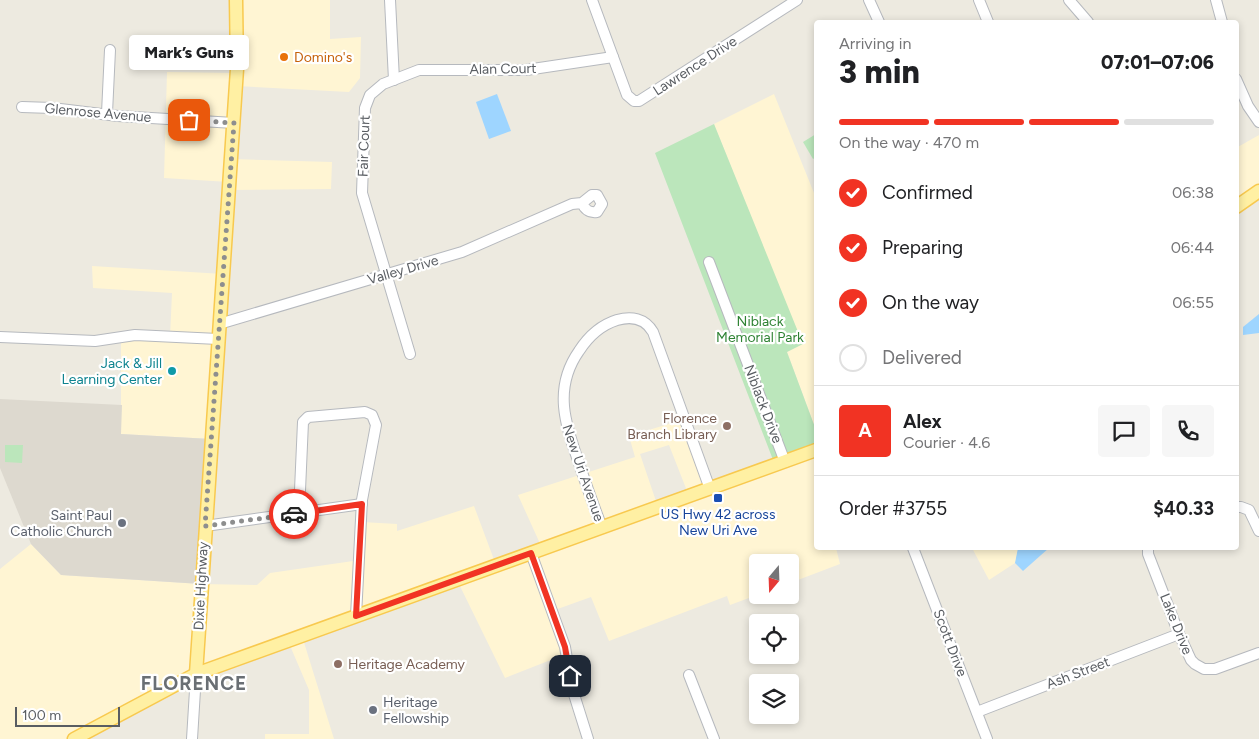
<!DOCTYPE html>
<meta charset="utf-8">
<style>
:root{--surface:#fff;--page:#f6f6f6;--text:#202124;--muted:#757577;--line:#e0e0e0;--accent:#f13323}
body{margin:0;font-family:Figtree,sans-serif;background:var(--page);color:var(--text);height:100vh;display:flex;flex-direction:column;font-size:19px;white-space:nowrap}
*{box-sizing:border-box;margin:0}
p{font-size:16px;color:var(--muted)}
.icon{flex:none;width:28px;height:28px;fill:none;stroke:currentColor;stroke-width:2;stroke-linecap:round;stroke-linejoin:round}
.map{position:relative;flex:1;overflow:hidden}
.drawer{position:absolute;left:814px;top:20px;width:425px;height:530px;display:flex;flex-direction:column;background:var(--surface);border-radius:5px;box-shadow:0 2px 8px #0003}
.drawer>*{flex:none}
.needle{width:32px;rotate:199deg}
.fabs{position:absolute;left:749px;top:554px;display:grid;gap:10px}
.fabs a{display:grid;place-items:center;width:50px;height:50px;border-radius:5px;background:var(--surface);box-shadow:0 2px 8px #0003;font-size:25px}
.scale{position:absolute;left:15px;bottom:12px;width:105px;box-sizing:border-box;padding-left:5px;border:2px solid #595d62;border-top:0;font-size:14px;line-height:18px;white-space:nowrap;color:#595d62;-webkit-text-stroke:4px #fff;paint-order:stroke}
.pin{position:absolute;display:grid;place-items:center;width:42px;height:42px;color:#fff;margin:-21px;border-radius:10px;box-shadow:0 2px 8px #0006}
.courier{position:absolute;display:grid;place-items:center;width:50px;height:50px;margin:-25px;border:4px solid #f13323;border-radius:50%;background:#fff;color:#222;box-shadow:0 1px 6px #0007}
.bubble{position:absolute;height:35px;border-radius:5px;background:var(--surface);box-shadow:0 2px 8px #0003;font-size:16px;font-weight:800;line-height:35px;text-align:center}
.overview em{font-style:normal;font-weight:800}
.overview div{display:flex;flex-direction:column-reverse}
.overview{display:flex;align-items:center;justify-content:space-between;height:85px;padding:0 25px}
h1{font-size:32px;font-weight:800;line-height:38px}
.bar{display:grid;grid-template-columns:repeat(4,1fr);gap:8px 5px;align-content:center;height:60px;padding:0 25px}
.bar i{height:6px;border-radius:4px;background:var(--line)}
.bar .current{background:var(--accent)}
.bar p{grid-column:span 4}
.line{display:flex;align-items:center;gap:12px;padding:0 25px;border-top:1px solid var(--line)}
.line div{flex:1}
.round{display:grid;place-items:center;flex:none;width:52px;height:52px;border-radius:5px;background:var(--page)}
ol{padding:0 25px;list-style:none}
li{display:flex;align-items:center;gap:15px;height:55px}
li p{margin-inline-start:auto}
li .icon{padding:5px;border-radius:50%;background:var(--accent);color:#fff;stroke-width:4}
li:last-child{color:var(--muted)}
li i{width:28px;height:28px;border:2px solid var(--line);border-radius:50%}
.map>svg:first-child{display:block}
.commercial{fill:#fff5d3;fill-rule:evenodd}
.education{fill:#ddd9cf}
.green{fill:#bbe6bb}
.water{fill:#9ed5ff}
.lines{fill:none;stroke-linecap:round;stroke-linejoin:round}
.minor-casing{stroke:#b6b9be;stroke-width:12}
.major-casing{stroke:#f8c94f;stroke-width:15}
.minor{stroke:#fff;stroke-width:10}
.major{stroke:#fff0a3;stroke-width:12}
.done{stroke:#8d8e8e;stroke-width:5;stroke-dasharray:0 9}
.route{stroke:#f13323;stroke-width:6}
.food-dot{fill:#e8710a;stroke:#fff;stroke-width:2}
.culture-dot{fill:#0f9aa8;stroke:#fff;stroke-width:2}
.education-dot{fill:#8d6e63;stroke:#fff;stroke-width:2}
.transit-dot{fill:#1a4fb4;stroke:#fff;stroke-width:2}
.worship-dot{fill:#6b7280;stroke:#fff;stroke-width:2}
.labels{text-anchor:middle;dominant-baseline:central;stroke-width:4.5;stroke-linejoin:round;paint-order:stroke}
.food-label{font-size:14px;fill:#c56008;stroke:#fff;text-anchor:start}
.street-label{font-size:14px;fill:#595d62;stroke:#fff}
.park-label{font-size:14px;fill:#2f8334;stroke:#fff}
.culture-label{font-size:14px;fill:#0d838f;stroke:#fff;text-anchor:end}
.education-label{font-size:14px;fill:#785e54;stroke:#fff;text-anchor:end}
.transit-label{font-size:14px;fill:#164399;stroke:#fff}
.worship-label{font-size:14px;fill:#5b616d;stroke:#fff;text-anchor:end}
.district-label{font-size:19px;font-weight:bold;letter-spacing:1px;fill:#6a6f74;stroke:#fff}
</style>
<div class="map">
<svg width="1259" height="739" viewBox="0 0 1259 739">
<rect width="100%" height="100%" fill="#edeae0"/>
<g class="commercial">
<path d="M236 0H330V39L361 37 360 78 349 92 236 86 231 159 332 162 331 189 229 190V182L164 178 167 72 236 73Z"/>
<path d="M774 94 816 198V430L787 352 802 344 714 124Z"/>
<path d="M1259 135V191L1236 207V148Z"/>
<path d="M92 266 223 274 211 439 121 434V337H170L172 293 93 288Z"/>
<path d="M685 419 711 489 816 450V548H836L840 564 790 583V562H758L757 595 730 605 727 596 609 641 591 597 552 611 566 654 505 678 457 580 302 636 334 739H265V734H309V690L288 641 230 663 74 739H0V569L31 544 61 575 201 584 257 585 270 573 360 560 362 522 397 524V531L474 506 496 565 542 548 518 495 635 457 629 436ZM669 445 689 496 658 507 640 454Z"/>
<path d="M972 548H1026L1015 563 989 580Z"/>
</g>
<path class="education" d="M0 399 122 405 121 434 211 439 201 584 61 575 31 544 0 468Z"/>
<g class="green">
<path d="M714 124 803 344 787 352 816 430V450L775 465 655 153Z"/>
<path d="M816 134V157L813 159 803 142Z"/>
<path d="M5 445H23L22 463 5 462Z"/>
</g>
<g class="water">
<path d="M497 94 511 131 489 139 476 102Z"/>
<path d="M1259 314V333L1243 335V327Z"/>
<path d="M1018 548H1049L1023 571 1015 563Z"/>
</g>
<g class="lines">
<defs>
<g id="minor">
<path d="M390 0 394 80"/>
<path d="M592 0 627 95 634 101H639L797 0"/>
<path d="M869 0 879 22"/>
<path d="M979 0 988 22"/>
<path d="M1069 0 1088 22"/>
<path d="M1216 0 1222 22"/>
<path d="M1236 79 1248 106 1259 122"/>
<path d="M22 107 52 108 118 116 234 123"/>
<path d="M107 113 110 50"/>
<path d="M709 262 785 462"/>
<path d="M219 324 462 252 572 204 582 203C585 210 589 213 597 212L602 204 597 195H592L582 203"/>
<path d="M0 337 95 341 135 335 218 339"/>
<path d="M410 354 362 193 365 108 370 95 383 84 419 70H526L613 57"/>
<path d="M1236 507H1241L1249 510 1259 531"/>
<path d="M299 513 303 422 308 417 365 412 372 415 376 425 362 500 356 616"/>
<path d="M205 526 362 504"/>
<path d="M602 528C594 506 586 485 579 463 565 424 553 388 579 351 588 337 601 325 617 320 631 316 645 318 653 332L710 489"/>
<path d="M913 548 987 739"/>
<path d="M1148 548V554L1179 634 1191 660 1195 664 1204 669H1215L1259 653"/>
<path d="M531 553 565 647 572 688 588 739"/>
<path d="M689 675 714 739"/>
<path d="M977 712 1179 634"/>
<path d="M192 739 196 674"/>
</g>
<g id="major">
<path d="M1236 207 1259 191"/>
<path d="M196 674 237 69 236 0"/>
<path d="M74 739 196 674 816 450"/>
</g>
</defs>
<use href="#minor" class="minor-casing"/>
<use href="#major" class="major-casing"/>
<use href="#minor" class="minor"/>
<use href="#major" class="major"/>
</g>
<g class="lines">
<path class="done" d="M189 120 234 123 205 526 294 514"/>
<path class="route" d="M294 514 362 504 356 616 531 553 565 647 570 676"/>
</g>
<circle class="food-dot" cx="284" cy="57" r="5"/>
<circle class="culture-dot" cx="172" cy="371" r="5"/>
<g class="education-dot">
<circle cx="727" cy="426" r="5"/>
<circle cx="338" cy="664" r="5"/>
</g>
<rect class="transit-dot" x="713" y="493" width="10" height="10" rx="2.5"/>
<g class="worship-dot">
<circle cx="122" cy="523" r="5"/>
<circle cx="373" cy="710" r="5"/>
</g>
<g class="labels">
<g class="food-label">
<text x="294" y="57">Domino's</text>
</g>
<g class="street-label">
<text transform="translate(695 66) rotate(-33)">Lawrence Drive</text>
<text transform="translate(503 69) rotate(-1)">Alan Court</text>
<text transform="translate(98 113) rotate(5)">Glenrose Avenue</text>
<text transform="translate(364 146) rotate(-88)">Fair Court</text>
<text transform="translate(403 270) rotate(-16)">Valley Drive</text>
<text transform="translate(763 404) rotate(69)">Niblack Drive</text>
<text transform="translate(583 473) rotate(71)">New Uri Avenue</text>
<text transform="translate(201 586) rotate(-87)">Dixie Highway</text>
<text transform="translate(1176 624) rotate(68)">Lake Drive</text>
<text transform="translate(950 643) rotate(69)">Scott Drive</text>
<text transform="translate(1078 673) rotate(-21)">Ash Street</text>
</g>
<g class="park-label">
<text x="760" y="321">Niblack<tspan x="760" dy="16">Memorial Park</tspan></text>
</g>
<g class="culture-label">
<text x="162" y="363">Jack &amp; Jill<tspan x="162" dy="16">Learning Center</tspan></text>
</g>
<g class="education-label">
<text x="717" y="418">Florence<tspan x="717" dy="16">Branch Library</tspan></text>
<text x="348" y="664" text-anchor="start">Heritage Academy</text>
</g>
<g class="transit-label">
<text x="718" y="514">US Hwy 42 across<tspan x="718" dy="16">New Uri Ave</tspan></text>
</g>
<g class="worship-label">
<text x="112" y="515">Saint Paul<tspan x="112" dy="16">Catholic Church</tspan></text>
<text x="383" y="702" text-anchor="start">Heritage<tspan x="383" dy="16">Fellowship</tspan></text>
</g>
<g class="district-label">
<text x="194" y="683">FLORENCE</text>
</g>
</g>
</svg>
<div class="fabs">
<a><svg class="needle" viewBox="-14 -14 28 28"><path d="M0-13l5 13h-10z" fill="#e53935"/><path d="M0 13l5-13h-10z" fill="#757577"/></svg></a>
<a><svg class="icon" aria-label="locate" viewBox="0 0 24 24"><circle cx="12" cy="12" r="6"/><path d="M12 2v4M12 18v4M2 12h4M18 12h4"/></svg></a>
<a><svg class="icon" aria-label="layers" viewBox="0 0 24 24"><path d="M12 4l9 5-9 5-9-5zM3 14l9 5 9-5"/></svg></a>
</div>
<div class="scale">100 m</div>
<div class="pin" style="left:189px;top:120px;background:#ea580c"><svg class="icon" aria-label="bag" viewBox="0 0 24 24"><path d="M5 8h14l-1 12H6zM9 8a3 3 0 0 1 6 0"/></svg></div>
<div class="pin" style="left:570px;top:676px;background:#1f2937"><svg class="icon" aria-label="home" viewBox="0 0 24 24"><path d="M3 11l9-7 9 7M6 9v11h12V9"/></svg></div>
<div class="courier" style="left:294px;top:514px"><svg class="icon" aria-label="car" viewBox="0 0 24 24"><path d="M5 17H2v-5l4-1 3-4h7l3 4 3 1v5h-3M9 17h6M6 11h13"/><circle cx="7" cy="17" r="2"/><circle cx="17" cy="17" r="2"/></svg></div>
<div class="bubble" style="left:129px;top:35px;width:120px">Mark’s Guns</div>
<section class="drawer">
<div class="overview"><div><h1>3 min</h1><p>Arriving in</p></div><em>07:01–07:06</em></div>
<div class="bar"><i class="current"></i><i class="current"></i><i class="current"></i><i></i><p>On the way · 470 m</p></div>
<ol>
<li><svg class="icon" aria-label="check" viewBox="0 0 24 24"><path d="M5 12l5 5 9-10"/></svg>Confirmed<p>06:38</p></li>
<li><svg class="icon" aria-label="check" viewBox="0 0 24 24"><path d="M5 12l5 5 9-10"/></svg>Preparing<p>06:44</p></li>
<li><svg class="icon" aria-label="check" viewBox="0 0 24 24"><path d="M5 12l5 5 9-10"/></svg>On the way<p>06:55</p></li>
<li><i></i>Delivered</li>
</ol>
<div class="line" style="height:90px"><b class="round" style="background:var(--accent);color:#fff">A</b><div><b>Alex</b><p>Courier · 4.6</p></div><a class="round"><svg class="icon" aria-label="chat" viewBox="0 0 24 24"><path d="M4 5h16v11H9l-5 4z"/></svg></a><a class="round"><svg class="icon" aria-label="phone" viewBox="0 0 24 24"><path d="M5 4h4l2 5-3 2q2 4 5 5l2-3 5 2v4C11 20 4 13 5 4z"/></svg></a></div>
<div class="line" style="height:65px"><div>Order #3755</div><b>$40.33</b></div>
</section>
</div>
